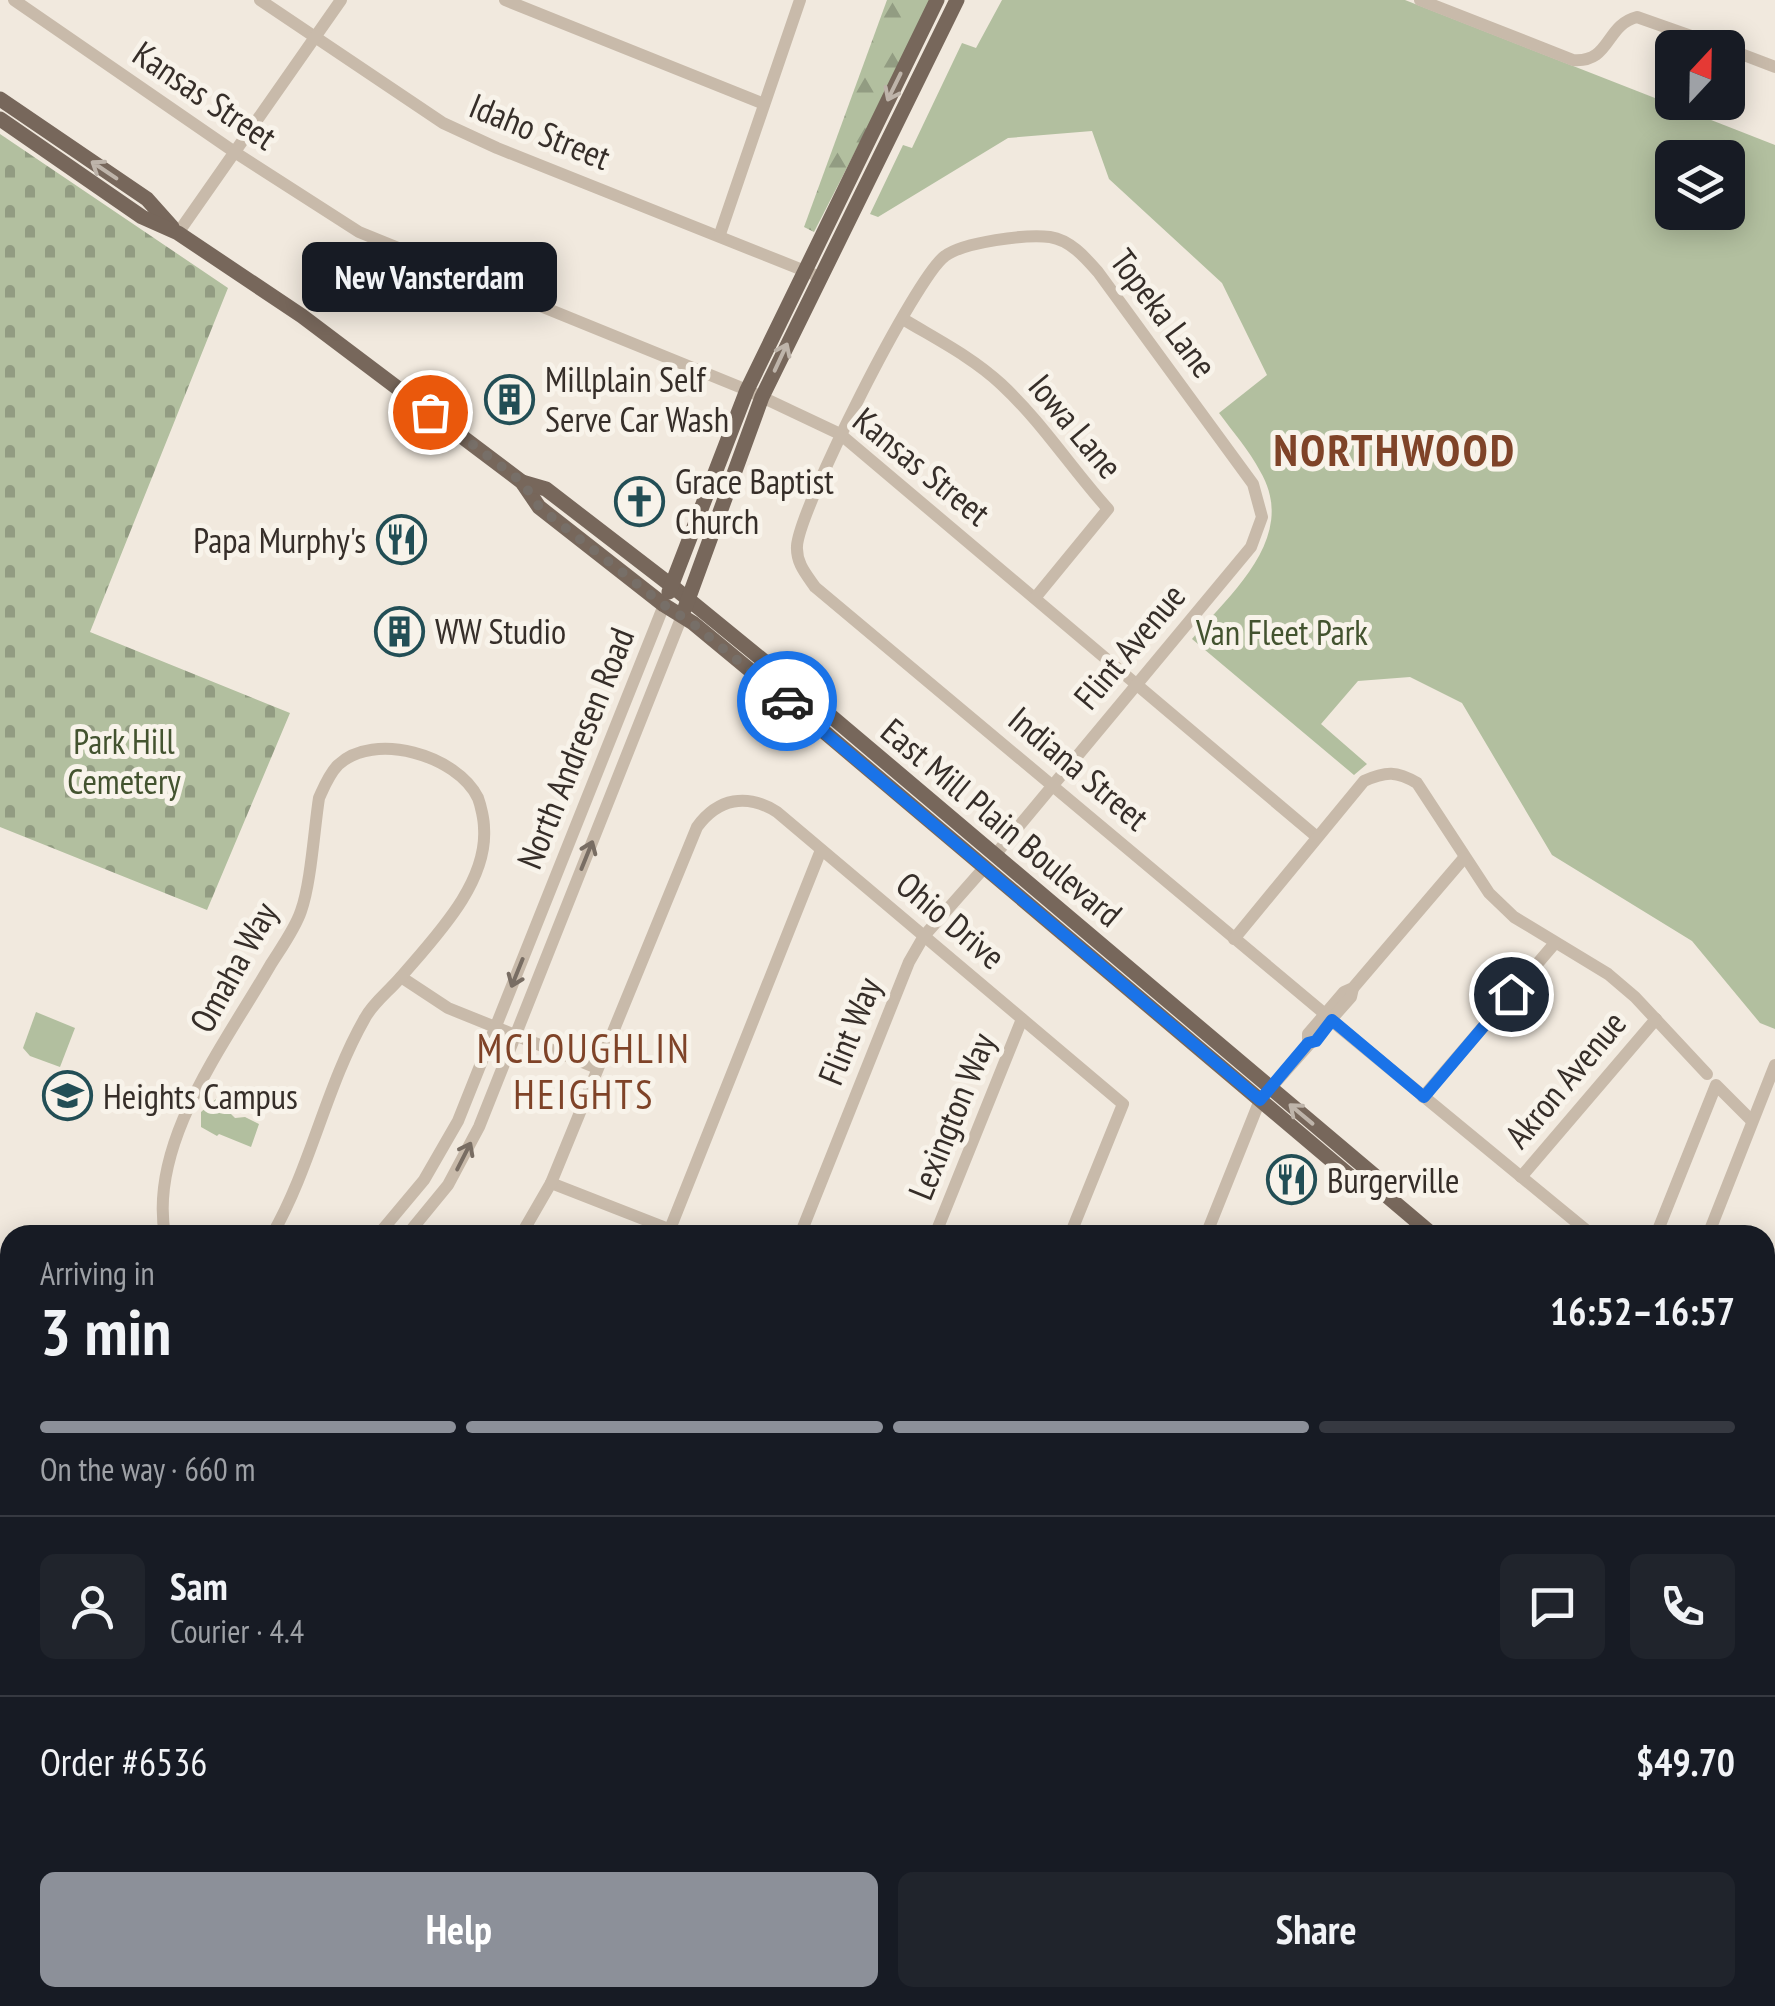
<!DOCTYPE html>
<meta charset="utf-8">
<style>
:root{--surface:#171b24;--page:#20242c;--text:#f1f3f6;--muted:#9ea1a6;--line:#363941;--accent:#8c9099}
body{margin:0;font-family:"PT Sans Narrow",sans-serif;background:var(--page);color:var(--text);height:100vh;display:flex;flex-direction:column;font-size:38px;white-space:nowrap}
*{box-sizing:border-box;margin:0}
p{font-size:32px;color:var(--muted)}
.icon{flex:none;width:55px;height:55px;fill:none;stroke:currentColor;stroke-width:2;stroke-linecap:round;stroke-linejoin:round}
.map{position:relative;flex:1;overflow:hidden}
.details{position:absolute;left:0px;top:1225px;width:1775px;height:782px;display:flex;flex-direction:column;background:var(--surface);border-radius:30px 30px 0 0;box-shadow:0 5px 25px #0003}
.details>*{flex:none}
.needle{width:65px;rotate:22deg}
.fabs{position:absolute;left:1655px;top:30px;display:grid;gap:20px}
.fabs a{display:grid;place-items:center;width:90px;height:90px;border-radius:15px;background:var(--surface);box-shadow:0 5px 25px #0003;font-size:50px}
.pin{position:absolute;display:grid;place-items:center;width:85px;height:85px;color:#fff;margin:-42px;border:5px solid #fff;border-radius:50%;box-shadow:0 2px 10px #0007}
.courier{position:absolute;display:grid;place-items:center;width:100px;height:100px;margin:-50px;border:8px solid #1a73e8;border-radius:50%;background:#fff;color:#222;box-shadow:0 2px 12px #0007}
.bubble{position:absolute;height:70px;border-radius:15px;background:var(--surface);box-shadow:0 5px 25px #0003;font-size:32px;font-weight:700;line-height:70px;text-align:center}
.headline em{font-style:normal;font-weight:700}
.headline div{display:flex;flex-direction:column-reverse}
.headline{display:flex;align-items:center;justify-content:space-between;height:170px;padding:0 40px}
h1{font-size:65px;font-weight:700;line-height:75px}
.bar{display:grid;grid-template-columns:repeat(4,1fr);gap:15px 10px;align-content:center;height:120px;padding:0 40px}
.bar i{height:12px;border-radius:8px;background:var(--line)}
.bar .active{background:var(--accent)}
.bar p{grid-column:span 4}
.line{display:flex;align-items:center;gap:25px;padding:0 40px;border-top:2px solid var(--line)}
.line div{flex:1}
.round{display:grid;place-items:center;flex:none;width:105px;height:105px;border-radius:15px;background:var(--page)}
.action{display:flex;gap:20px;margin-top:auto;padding:20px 40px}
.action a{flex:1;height:115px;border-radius:15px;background:var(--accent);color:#fff;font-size:40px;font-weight:700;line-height:115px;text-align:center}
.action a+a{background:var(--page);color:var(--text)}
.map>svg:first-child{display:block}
.forest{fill:url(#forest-firs)}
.cemetery{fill:url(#cemetery-stones)}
.park{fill:#b2bf9f;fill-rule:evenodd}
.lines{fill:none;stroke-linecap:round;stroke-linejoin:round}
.minor{stroke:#c8baaa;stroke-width:12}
.major{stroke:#77675b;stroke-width:15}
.oneway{stroke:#beb4aa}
.oneway2{stroke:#786d63}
.done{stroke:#776f68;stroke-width:10;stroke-dasharray:0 18}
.route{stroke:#1a73e8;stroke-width:12}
.labels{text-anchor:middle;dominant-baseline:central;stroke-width:10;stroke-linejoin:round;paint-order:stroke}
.street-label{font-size:35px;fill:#362e29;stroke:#f8f3ea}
.poi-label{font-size:35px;fill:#362e29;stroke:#f8f3ea;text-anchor:start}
.park-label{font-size:35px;fill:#43532f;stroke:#f8f3ea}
.quarter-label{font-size:40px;letter-spacing:2.5px;fill:#7f4328;stroke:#f8f3ea}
.district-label{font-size:45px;font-weight:bold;letter-spacing:2.5px;fill:#7f4328;stroke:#f8f3ea}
</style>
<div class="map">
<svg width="1775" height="2006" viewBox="0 0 1775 2006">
<defs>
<pattern id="forest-firs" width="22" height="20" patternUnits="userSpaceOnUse" patternTransform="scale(2.5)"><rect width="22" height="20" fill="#b2bf9f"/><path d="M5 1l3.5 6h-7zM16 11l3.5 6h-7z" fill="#929c82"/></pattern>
<pattern id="cemetery-stones" width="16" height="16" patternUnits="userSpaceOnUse" patternTransform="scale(2.5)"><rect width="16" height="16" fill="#b2bf9f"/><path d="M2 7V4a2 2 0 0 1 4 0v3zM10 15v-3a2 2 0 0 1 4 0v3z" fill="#929c82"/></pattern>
</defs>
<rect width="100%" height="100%" fill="#f1e9de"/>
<path class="forest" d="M887 0H933L814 232 804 227Z"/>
<path class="cemetery" d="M0 134 228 288 90 632 290 713 207 910 0 827Z"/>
<g class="park">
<path d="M1002 0H1405L1775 145V1029L1760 1023 1692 941 1552 855 1462 703 1410 677 1358 681 1321 724 1367 764 1354 775 1192 639C1231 593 1299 537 1260 471 1249 450 1233 432 1219 413L1267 375 1222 283 1109 179 1092 131 1008 138 878 217 870 214 903 145 912 148 962 43 976 48ZM1672 158H1728V212H1672Z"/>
<path d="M36 1012 75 1028 60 1067 30 1056 23 1048Z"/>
<path d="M216 1099 235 1118 245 1117 259 1124 251 1147 219 1134 217 1136 201 1127V1112Z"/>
<path d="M1247 1998H1564L1535 2006H1257Z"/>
</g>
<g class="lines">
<g class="minor">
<path d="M14 0 236 153 359 232 747 390 840 434 1317 837"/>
<path d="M260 0 443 123 497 148 820 277"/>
<path d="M505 0 764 104"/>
<path d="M1420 0 1573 60C1611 63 1605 25 1637 17L1725 48"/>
<path d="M1728 49 1775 67"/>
<path d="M178 233 341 0"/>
<path d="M720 234 800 0"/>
<path d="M903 319C936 339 972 357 1001 384 1042 422 1071 468 1108 509L1035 598"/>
<path d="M995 855 1251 547 1262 517 1253 484 1098 272C1085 257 1070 240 1050 237 1026 234 964 242 945 256 916 276 799 509 797 546 796 563 806 574 815 587L1325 1014"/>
<path d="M1234 939 1364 781C1386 771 1397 771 1417 783L1489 893 1514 917 1608 974 1635 997 1707 1074"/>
<path d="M401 977 448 1008 597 1068"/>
<path d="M1332 1021 1592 1235"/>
<path d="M1308 1043V1034L1344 992 1353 988 1464 858"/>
<path d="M1423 1097 1555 943"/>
<path d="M1521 1177 1656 1019"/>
<path d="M551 1183 684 1235"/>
<path d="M670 1229 821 850"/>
<path d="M165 1235C148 1142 227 1041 271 964 281 948 295 929 301 911 311 883 314 830 319 798 324 787 329 774 338 765 374 731 457 755 478 798 481 806 484 820 484 828 488 884 434 938 400 978 389 991 373 1003 365 1018 326 1086 311 1167 272 1235"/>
<path d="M378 1235 424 1180 458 1121 664 605"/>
<path d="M407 1235 448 1185 479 1127 682 616"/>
<path d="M521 1235 551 1183 697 827C718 798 747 793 777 812L1123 1104 1070 1235"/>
<path d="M800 1235 909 962 924 936 984 868"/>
<path d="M935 1235 1022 1019"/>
<path d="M1206 1235 1260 1100 1351 997 1353 988"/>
<path d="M1656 1235 1716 1085 1752 1121"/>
<path d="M1708 1235 1775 1065"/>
<path d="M0 1317 10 1327"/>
<path d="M0 1344 10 1354"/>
<path d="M0 1463 10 1473"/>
<path d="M1765 1550 1775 1558"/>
<path d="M0 1625 10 1629"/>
<path d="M1765 1753 1775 1772"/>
<path d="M522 1998 531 2006"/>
<path d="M646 1998 655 2006"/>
<path d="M671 1998 679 2006"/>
<path d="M927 1998 948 2006"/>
<path d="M1222 1998 1233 2006"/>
<path d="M1577 1998 1579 2006"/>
<path d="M1725 1998 1726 2006"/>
<path d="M46 2006 50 1998"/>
<path d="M66 2006 70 1998"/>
<path d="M166 2006 169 1998"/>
<path d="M300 2006 304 1998"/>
<path d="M436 2006 440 1998"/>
<path d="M606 2006 615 1998"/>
<path d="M899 2006 903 1998"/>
<path d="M1086 2006 1092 1998"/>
</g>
<g class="major">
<path d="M0 99 147 199 172 227"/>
<path d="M0 119 142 217 178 233 302 316 522 482 539 507 664 605 693 623 809 719 1363 1187 1381 1191"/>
<path d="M522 482 546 489 672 586 819 706 1375 1176 1381 1191 1433 1235"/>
<path d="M669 592 747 390 937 0"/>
<path d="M685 608 762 397 957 0"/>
<path d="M1765 1497 1775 1505"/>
<path d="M1765 1518 1775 1526"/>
</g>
</g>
<defs><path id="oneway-shaft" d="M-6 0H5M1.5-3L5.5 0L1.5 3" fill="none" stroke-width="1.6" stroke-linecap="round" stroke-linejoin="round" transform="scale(2.5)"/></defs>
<g class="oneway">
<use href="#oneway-shaft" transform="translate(894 87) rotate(116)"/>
<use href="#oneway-shaft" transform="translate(104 170) rotate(-146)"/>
<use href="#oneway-shaft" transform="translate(781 357) rotate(-65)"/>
<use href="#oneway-shaft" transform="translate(1301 1114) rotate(-140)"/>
</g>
<g class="oneway2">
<use href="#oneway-shaft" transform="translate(587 855) rotate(-68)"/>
<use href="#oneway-shaft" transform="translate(517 973) rotate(112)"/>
<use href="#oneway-shaft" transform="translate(464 1156) rotate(-63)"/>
</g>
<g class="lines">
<path class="done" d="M430 412 522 482 540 508 664 605 692 623 787 701"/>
<path class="route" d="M787 701 1260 1100 1308 1043 1316 1041 1332 1020 1424 1097 1511 994"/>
</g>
<defs>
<symbol id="building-ring" viewBox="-11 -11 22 22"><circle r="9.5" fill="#f8f3ea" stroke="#224e55" stroke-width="1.5"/><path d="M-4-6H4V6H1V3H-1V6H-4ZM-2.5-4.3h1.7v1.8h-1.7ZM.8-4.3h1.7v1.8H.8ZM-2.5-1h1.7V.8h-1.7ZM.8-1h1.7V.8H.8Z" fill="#224e55"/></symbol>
<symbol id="church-ring" viewBox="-11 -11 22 22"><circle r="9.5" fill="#f8f3ea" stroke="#224e55" stroke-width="1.5"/><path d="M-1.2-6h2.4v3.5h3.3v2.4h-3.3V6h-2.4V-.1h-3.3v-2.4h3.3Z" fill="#224e55"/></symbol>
<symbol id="restaurant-ring" viewBox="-11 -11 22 22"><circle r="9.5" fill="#f8f3ea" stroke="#224e55" stroke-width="1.5"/><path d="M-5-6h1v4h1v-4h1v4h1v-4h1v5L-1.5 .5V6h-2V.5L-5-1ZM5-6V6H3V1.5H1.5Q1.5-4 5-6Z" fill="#224e55"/></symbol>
<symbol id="school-ring" viewBox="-11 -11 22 22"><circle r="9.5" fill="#f8f3ea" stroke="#224e55" stroke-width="1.5"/><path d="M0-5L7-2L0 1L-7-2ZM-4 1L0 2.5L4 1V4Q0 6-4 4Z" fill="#224e55"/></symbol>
</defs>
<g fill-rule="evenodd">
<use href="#building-ring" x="482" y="372" width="55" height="55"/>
<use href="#church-ring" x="612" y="474" width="55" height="55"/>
<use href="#restaurant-ring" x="374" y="512" width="55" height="55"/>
<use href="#building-ring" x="372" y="604" width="55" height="55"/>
<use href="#school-ring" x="40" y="1068" width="55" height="55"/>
<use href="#restaurant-ring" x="1264" y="1152" width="55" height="55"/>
</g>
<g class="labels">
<g class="street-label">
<text transform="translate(205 95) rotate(34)">Kansas Street</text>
<text transform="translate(540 131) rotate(22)">Idaho Street</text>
<text transform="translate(1164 313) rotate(53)">Topeka Lane</text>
<text transform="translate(1076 426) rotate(50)">Iowa Lane</text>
<text transform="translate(922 466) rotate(39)">Kansas Street</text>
<text transform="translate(1129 646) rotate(-50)">Flint Avenue</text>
<text transform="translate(575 748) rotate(-68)">North Andresen Road</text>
<text transform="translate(1079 768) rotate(40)">Indiana Street</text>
<text transform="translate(1002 822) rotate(40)">East Mill Plain Boulevard</text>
<text transform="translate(951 920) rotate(40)">Ohio Drive</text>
<text transform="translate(233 967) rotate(-61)">Omaha Way</text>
<text transform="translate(849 1031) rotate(-68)">Flint Way</text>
<text transform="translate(1565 1079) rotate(-50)">Akron Avenue</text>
<text transform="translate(951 1116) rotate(-68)">Lexington Way</text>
</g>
<g class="poi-label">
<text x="545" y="379">Millplain Self<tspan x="545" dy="40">Serve Car Wash</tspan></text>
<text x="675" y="481">Grace Baptist<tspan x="675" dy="40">Church</tspan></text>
<text x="366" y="540" text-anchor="end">Papa Murphy's</text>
<text x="435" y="631">WW Studio</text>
<text x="103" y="1096">Heights Campus</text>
<text x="1327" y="1180">Burgerville</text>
</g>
<g class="park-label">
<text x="1282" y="632">Van Fleet Park</text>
<text x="124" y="741">Park Hill<tspan x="124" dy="40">Cemetery</tspan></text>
</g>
<g class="quarter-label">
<text x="584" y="1048">MCLOUGHLIN<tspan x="584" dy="46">HEIGHTS</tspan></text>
</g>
<g class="district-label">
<text x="1395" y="449">NORTHWOOD</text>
</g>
</g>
</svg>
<div class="fabs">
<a><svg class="needle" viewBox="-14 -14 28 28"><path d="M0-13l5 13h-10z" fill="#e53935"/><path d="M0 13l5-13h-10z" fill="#9ea1a6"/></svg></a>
<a><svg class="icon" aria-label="layers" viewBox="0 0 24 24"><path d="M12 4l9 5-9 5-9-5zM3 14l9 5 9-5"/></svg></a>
</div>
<div class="pin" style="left:430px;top:412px;background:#ea580c"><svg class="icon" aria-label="bag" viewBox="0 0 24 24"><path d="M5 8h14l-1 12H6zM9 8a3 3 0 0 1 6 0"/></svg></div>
<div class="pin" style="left:1511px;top:994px;background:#1f2937"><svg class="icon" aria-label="home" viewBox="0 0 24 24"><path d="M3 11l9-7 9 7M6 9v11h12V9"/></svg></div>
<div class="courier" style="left:787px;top:701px"><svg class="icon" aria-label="car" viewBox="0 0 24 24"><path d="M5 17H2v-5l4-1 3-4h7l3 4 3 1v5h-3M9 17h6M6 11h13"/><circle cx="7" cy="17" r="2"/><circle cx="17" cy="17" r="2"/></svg></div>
<div class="bubble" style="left:302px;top:242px;width:255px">New Vansterdam</div>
<section class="details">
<div class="headline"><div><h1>3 min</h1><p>Arriving in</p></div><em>16:52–16:57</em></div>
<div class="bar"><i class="active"></i><i class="active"></i><i class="active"></i><i></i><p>On the way · 660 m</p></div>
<div class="line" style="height:180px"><a class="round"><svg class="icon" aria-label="person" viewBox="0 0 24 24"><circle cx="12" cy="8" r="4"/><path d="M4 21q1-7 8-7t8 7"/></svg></a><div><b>Sam</b><p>Courier · 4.4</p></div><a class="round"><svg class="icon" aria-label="chat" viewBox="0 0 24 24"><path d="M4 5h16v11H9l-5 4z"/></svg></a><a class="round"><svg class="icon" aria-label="phone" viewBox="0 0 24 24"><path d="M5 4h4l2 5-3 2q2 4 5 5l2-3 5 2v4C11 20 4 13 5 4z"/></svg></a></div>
<div class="line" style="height:130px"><div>Order #6536</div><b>$49.70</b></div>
<div class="action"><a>Help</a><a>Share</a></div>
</section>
</div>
